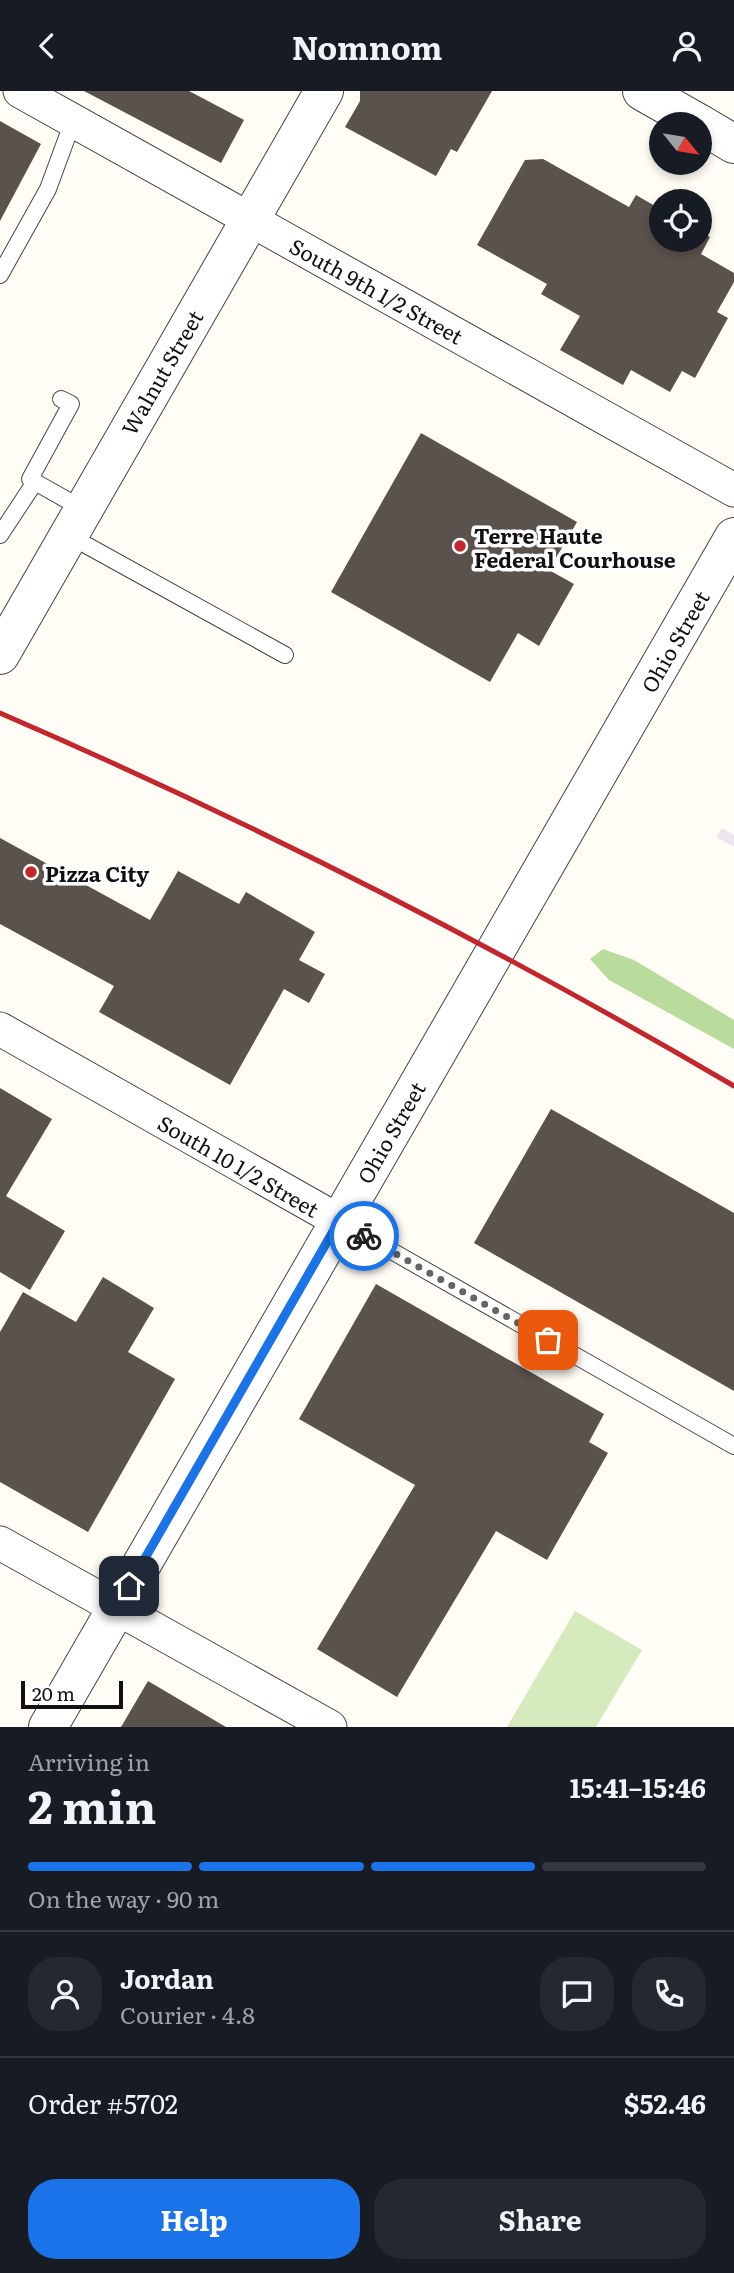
<!DOCTYPE html>
<meta charset="utf-8">
<style>
:root{--surface:#171b24;--page:#242831;--text:#f1f3f6;--muted:#9ea1a6;--line:#363941;--accent:#1a73e8}
body{margin:0;font-family:Literata,serif;background:var(--page);color:var(--text);height:100vh;display:flex;flex-direction:column;font-size:26px;white-space:nowrap}
*{box-sizing:border-box;margin:0}
p{font-size:23px;color:var(--muted)}
.icon{flex:none;width:38px;height:38px;fill:none;stroke:currentColor;stroke-width:2;stroke-linecap:round;stroke-linejoin:round}
.map{position:relative;height:1636px;overflow:hidden}
.details{display:flex;flex-direction:column;background:var(--surface);flex:1}
.details>*{flex:none}
.needle{width:46px;rotate:120deg}
.tools{position:absolute;left:649px;top:21px;display:grid;gap:14px}
.tools a{display:grid;place-items:center;width:63px;height:63px;border-radius:50%;background:var(--surface);box-shadow:0 4px 10px #0003;font-size:35px}
.scale{position:absolute;left:21px;bottom:18px;width:102px;box-sizing:border-box;padding-left:7px;border:4px solid #111;border-top:0;font-size:19px;line-height:24px;white-space:nowrap;color:#111;-webkit-text-stroke:5px #fff;paint-order:stroke}
.pin{position:absolute;display:grid;place-items:center;width:60px;height:60px;color:#fff;margin:-30px;border-radius:14px;box-shadow:0 4px 10px #0006}
.courier{position:absolute;display:grid;place-items:center;width:70px;height:70px;margin:-35px;border:5px solid #1a73e8;border-radius:50%;background:#fff;color:#222;box-shadow:0 2px 9px #0007}
.overview em{font-style:normal;font-weight:700}
.overview div{display:flex;flex-direction:column-reverse}
.overview{display:flex;align-items:center;justify-content:space-between;height:119px;padding:0 28px}
h1{font-size:46px;font-weight:700;line-height:52px}
.bar{display:grid;grid-template-columns:repeat(4,1fr);gap:10px 7px;align-content:center;height:84px;padding:0 28px}
.bar i{height:9px;border-radius:5px;background:var(--line)}
.bar .active{background:var(--accent)}
.bar p{grid-column:span 4}
.line{display:flex;align-items:center;gap:18px;padding:0 28px;border-top:2px solid var(--line)}
.line div{flex:1}
.round{display:grid;place-items:center;flex:none;width:74px;height:74px;border-radius:28px;background:var(--page)}
.cta{display:flex;gap:14px;margin-top:auto;padding:14px 28px}
.cta a{flex:1;height:80px;border-radius:28px;background:var(--accent);color:#fff;font-size:28px;font-weight:700;line-height:80px;text-align:center}
.cta a+a{background:var(--page);color:var(--text)}
header{display:flex;justify-content:space-between;align-items:center;height:91px;padding:0 28px;background:var(--surface);font-size:32px;font-weight:700}
.map>svg:first-child{display:block}
.industrial{fill:#eee6ef}
.green{fill:#d5ebbd}
.forest{fill:#b9dc9c}
.building{fill:#5a524d}
.lines{fill:none;stroke-linecap:round;stroke-linejoin:round}
.service-casing{stroke:#444;stroke-width:18}
.minor-casing{stroke:#444;stroke-width:35}
.tertiary-casing{stroke:#444;stroke-width:40}
.service{stroke:#fff;stroke-width:16}
.minor{stroke:#fff;stroke-width:33}
.tertiary{stroke:#fff;stroke-width:38}
.rail{stroke:#c4262e;stroke-width:5}
.done{stroke:#646461;stroke-width:7;stroke-dasharray:0 12.6}
.route{stroke:#1a73e8;stroke-width:9}
.poi-dot{fill:#c4262e;stroke:#fff;stroke-width:2.5}
.labels{text-anchor:middle;dominant-baseline:central;stroke-width:7;stroke-linejoin:round;paint-order:stroke}
.street-label{font-size:21px;fill:#111;stroke:#fff}
.poi-label{font-size:21px;font-weight:bold;fill:#111;stroke:#fff;text-anchor:start}
</style>
<header><svg class="icon" aria-label="back" viewBox="0 0 24 24"><path d="M15 5l-7 7 7 7"/></svg>Nomnom<svg class="icon" aria-label="person" viewBox="0 0 24 24"><circle cx="12" cy="8" r="4"/><path d="M4 21q1-7 8-7t8 7"/></svg></header>
<div class="map">
<svg width="734" height="1636" viewBox="0 0 734 1636">
<rect width="100%" height="100%" fill="#fffdf5"/>
<path class="industrial" d="M722 737 734 744V756L716 746Z"/>
<path class="green" d="M575 1520 642 1559 596 1636H507Z"/>
<path class="forest" d="M603 858 634 869 734 929V958L609 889 590 868Z"/>
<g class="building">
<path d="M84 0H189L244 29 221 72Z"/>
<path d="M360 0H492L457 61 451 58 436 85 345 36 360 10Z"/>
<path d="M0 30 41 53 0 130Z"/>
<path d="M543 68 629 116 636 104 662 119V149H700V140L710 146 701 163 734 182V191L717 221 728 227 695 287 682 280 670 301 631 279 623 294 560 259 580 225 541 203 547 193 477 154 525 69Z"/>
<path d="M421 342 577 431 549 479 574 493 539 555 518 542 490 591 331 501Z"/>
<path d="M0 747 150 829 178 780 239 813 246 801 315 841 299 869 325 883 309 912 284 898 230 994 99 921 114 895 0 833Z"/>
<path d="M0 997 52 1028 6 1105 65 1140 30 1199 0 1181Z"/>
<path d="M551 1018 734 1122V1300L474 1152Z"/>
<path d="M103 1186 154 1217 128 1261 175 1288 88 1441 0 1391V1241L23 1201 76 1231Z"/>
<path d="M376 1193 604 1323 589 1351 608 1362 547 1469 496 1440 397 1606 317 1558 415 1394 299 1328Z"/>
<path d="M148 1590 226 1636H121Z"/>
</g>
<g class="lines">
<defs>
<g id="service">
<path d="M0 184 48 98 73 30"/>
<path d="M30 388 71 313 61 308"/>
<path d="M0 444 35 391 83 418"/>
<path d="M68 444 285 564"/>
<path d="M339 1130 734 1355"/>
</g>
<g id="minor">
<path d="M20 0 734 399"/>
<path d="M0 938 339 1130"/>
<path d="M0 1452 330 1636"/>
</g>
<g id="tertiary">
<path d="M642 0 700 33"/>
<path d="M700 33 734 53"/>
<path d="M0 564 324 0"/>
<path d="M48 1636 734 446"/>
</g>
</defs>
<use href="#service" class="service-casing"/>
<use href="#minor" class="minor-casing"/>
<use href="#tertiary" class="tertiary-casing"/>
<use href="#service" class="service"/>
<use href="#minor" class="minor"/>
<use href="#tertiary" class="tertiary"/>
<path class="rail" d="M0 622C252 731 497 856 734 995"/>
</g>
<g class="lines">
<path class="done" d="M364 1145 548 1249"/>
<path class="route" d="M129 1495 339 1130 364 1145"/>
</g>
<g class="poi-dot">
<circle cx="460" cy="455" r="7"/>
<circle cx="31" cy="781" r="7"/>
</g>
<g class="labels">
<g class="street-label">
<text transform="translate(377 199) rotate(29)">South 9th 1/2 Street</text>
<text transform="translate(161 281) rotate(-60)">Walnut Street</text>
<text transform="translate(674 550) rotate(-60)">Ohio Street</text>
<text transform="translate(390 1041) rotate(-60)">Ohio Street</text>
<text transform="translate(239 1074) rotate(30)">South 10 1/2 Street</text>
</g>
<g class="poi-label">
<text x="474" y="443">Terre Haute<tspan x="474" dy="24">Federal Courhouse</tspan></text>
<text x="45" y="781">Pizza City</text>
</g>
</g>
</svg>
<div class="tools">
<a><svg class="needle" viewBox="-14 -14 28 28"><path d="M0-13l5 13h-10z" fill="#e53935"/><path d="M0 13l5-13h-10z" fill="#9ea1a6"/></svg></a>
<a><svg class="icon" aria-label="locate" viewBox="0 0 24 24"><circle cx="12" cy="12" r="6"/><path d="M12 2v4M12 18v4M2 12h4M18 12h4"/></svg></a>
</div>
<div class="scale">20 m</div>
<div class="pin" style="left:548px;top:1249px;background:#ea580c"><svg class="icon" aria-label="bag" viewBox="0 0 24 24"><path d="M5 8h14l-1 12H6zM9 8a3 3 0 0 1 6 0"/></svg></div>
<div class="pin" style="left:129px;top:1495px;background:#1f2937"><svg class="icon" aria-label="home" viewBox="0 0 24 24"><path d="M3 11l9-7 9 7M6 9v11h12V9"/></svg></div>
<div class="courier" style="left:364px;top:1145px"><svg class="icon" aria-label="bike" viewBox="0 0 24 24"><circle cx="6" cy="16" r="4"/><circle cx="18" cy="16" r="4"/><path d="M6 16l4-8h5l3 8M10 8l3 8H6M13 5h3"/></svg></div>
</div>
<section class="details">
<div class="overview"><div><h1>2 min</h1><p>Arriving in</p></div><em>15:41–15:46</em></div>
<div class="bar"><i class="active"></i><i class="active"></i><i class="active"></i><i></i><p>On the way · 90 m</p></div>
<div class="line" style="height:126px"><a class="round"><svg class="icon" aria-label="person" viewBox="0 0 24 24"><circle cx="12" cy="8" r="4"/><path d="M4 21q1-7 8-7t8 7"/></svg></a><div><b>Jordan</b><p>Courier · 4.8</p></div><a class="round"><svg class="icon" aria-label="chat" viewBox="0 0 24 24"><path d="M4 5h16v11H9l-5 4z"/></svg></a><a class="round"><svg class="icon" aria-label="phone" viewBox="0 0 24 24"><path d="M5 4h4l2 5-3 2q2 4 5 5l2-3 5 2v4C11 20 4 13 5 4z"/></svg></a></div>
<div class="line" style="height:91px"><div>Order #5702</div><b>$52.46</b></div>
<div class="cta"><a>Help</a><a>Share</a></div>
</section>
